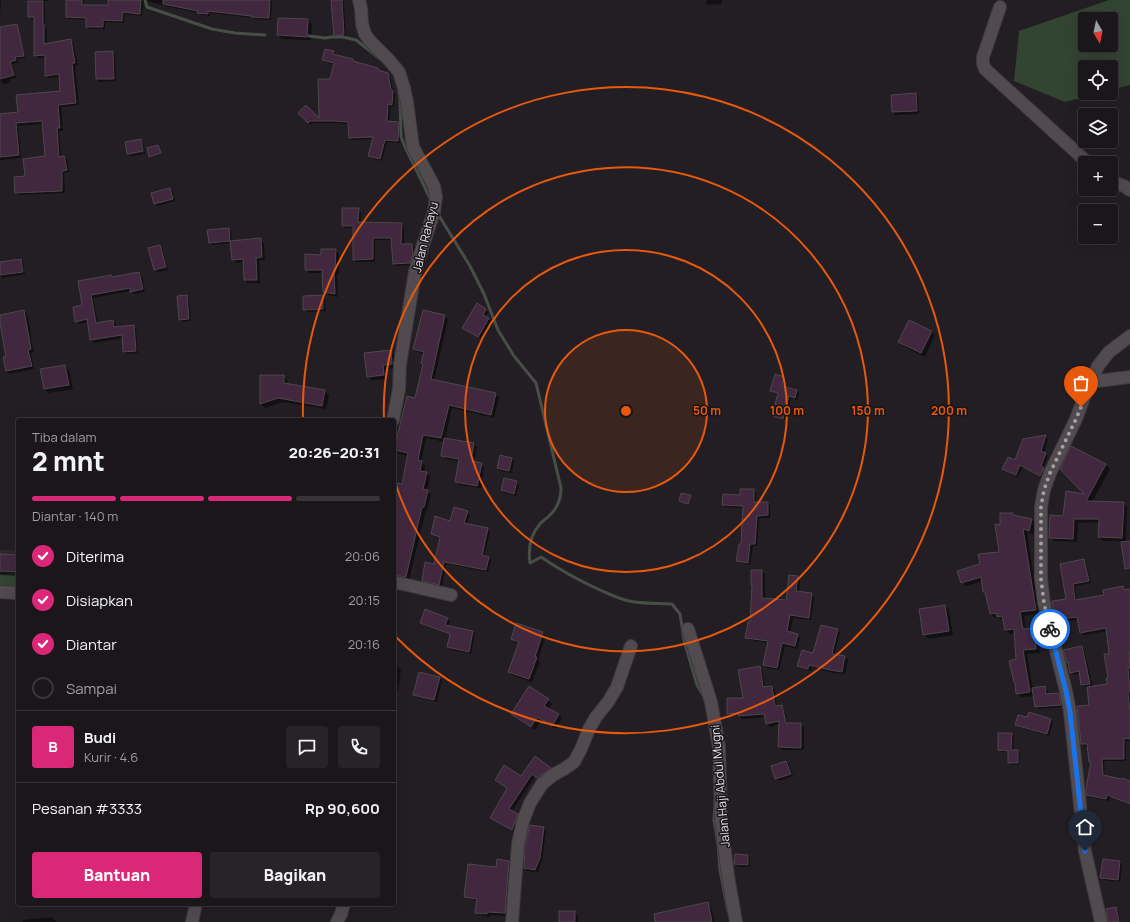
<!DOCTYPE html>
<html lang="id">
<meta charset="utf-8">
<style>
:root{--surface:#1a161a;--page:#272327;--text:#f1f3f6;--muted:#9f9fa2;--line:#383539;--accent:#db2777}
body{margin:0;font-family:Manrope,sans-serif;background:var(--page);color:var(--text);height:100vh;display:flex;flex-direction:column;font-size:15px;white-space:nowrap}
*{box-sizing:border-box;margin:0}
p{font-size:13px;color:var(--muted)}
.icon{flex:none;width:22px;height:22px;fill:none;stroke:currentColor;stroke-width:2;stroke-linecap:round;stroke-linejoin:round}
.map{position:relative;flex:1;overflow:hidden}
.side{position:absolute;left:16px;top:418px;width:380px;height:488px;display:flex;flex-direction:column;background:var(--surface);border-radius:4px;box-shadow:0 4px 16px #0002,0 0 0 1px var(--line)}
.side>*{flex:none}
.needle{width:26px;rotate:171deg}
.tools{position:absolute;left:1078px;top:12px;display:grid;gap:8px}
.tools a{display:grid;place-items:center;width:40px;height:40px;border-radius:4px;background:var(--surface);box-shadow:0 4px 16px #0002,0 0 0 1px var(--line);font-size:20px}
.pin{position:absolute;display:grid;place-items:center;width:34px;height:34px;color:#fff;margin:-41px -17px;border-radius:50% 50% 50% 0;rotate:-45deg;box-shadow:0 0 4px #0007}
.pin .icon{rotate:45deg}
.courier{position:absolute;display:grid;place-items:center;width:40px;height:40px;margin:-20px;border:3px solid #1a73e8;border-radius:50%;background:#fff;color:#222;box-shadow:0 1px 5px #0007}
.head em{font-style:normal;font-weight:800}
.head div{display:flex;flex-direction:column-reverse}
.head{display:flex;align-items:center;justify-content:space-between;height:68px;padding:0 16px}
h1{font-size:26px;font-weight:800;line-height:30px}
.bar{display:grid;grid-template-columns:repeat(4,1fr);gap:6px 4px;align-content:center;height:48px;padding:0 16px}
.bar i{height:5px;border-radius:3px;background:var(--line)}
.bar .current{background:var(--accent)}
.bar p{grid-column:span 4}
.line{display:flex;align-items:center;gap:10px;padding:0 16px;border-top:1px solid var(--line)}
.line div{flex:1}
.round{display:grid;place-items:center;flex:none;width:42px;height:42px;border-radius:4px;background:var(--page)}
ol{padding:0 16px;list-style:none}
li{display:flex;align-items:center;gap:12px;height:44px}
li p{margin-inline-start:auto}
li .icon{padding:4px;border-radius:50%;background:var(--accent);color:#fff;stroke-width:4}
li:last-child{color:var(--muted)}
li i{width:22px;height:22px;border:2px solid var(--line);border-radius:50%}
.cta{display:flex;gap:8px;margin-top:auto;padding:8px 16px}
.cta a{flex:1;height:46px;border-radius:4px;background:var(--accent);color:#fff;font-size:16px;font-weight:800;line-height:46px;text-align:center}
.cta a+a{background:var(--page);color:var(--text)}
.map>svg:first-child{display:block}
.built{fill:#30262e}
.green{fill:#324531;fill-rule:evenodd}
.shadow{fill:#0007}
.lines{fill:none;stroke-linecap:round;stroke-linejoin:round}
.stream{stroke:#464e46;stroke-width:3}
.building{fill:#42283f;stroke:#4d474c}
.minor-casing{stroke:#3d393c;stroke-width:14}
.minor{stroke:#514b50;stroke-width:12}
.done{stroke:#a49fa3;stroke-width:4;stroke-dasharray:0 7.2}
.route{stroke:#1a73e8;stroke-width:5}
.ring{fill:none;stroke:#e8590c;stroke-width:2}
.labels{text-anchor:middle;dominant-baseline:central;stroke-width:3;stroke-linejoin:round;paint-order:stroke}
.street-label{font-size:12px;fill:#e9e5e8;stroke:#1a1519}
.centre{fill:#e8590c;stroke:#1a1519;stroke-width:2}
.ring-label{font-size:12px;text-anchor:middle;font-weight:bold;fill:#e8590c;stroke:#1a1519;stroke-width:3;stroke-linejoin:round;paint-order:stroke}
</style>
<div class="map">
<svg width="1130" height="922" viewBox="0 0 1130 922">
<rect width="100%" height="100%" fill="#231e23"/>
<path class="built" d="M0 550H18V592L0 591Z"/>
<g class="green">
<path d="M1109 0H1130V85L1111 90V67H1085V93H1099L1065 102 1014 81 1019 31ZM1085 19H1111V45H1085Z"/>
<path d="M0 574H16L15 590H0Z"/>
</g>
<g class="shadow">
<path d="M0 0H1L0 17Z"/>
<path d="M29 0H48V1H45V26L47 28V44L70 40 73 43 78 65 75 66 79 105 61 107 63 131H59L61 157H64L67 160 69 172 64 173 65 193 19 195 16 192 26 177 46 157 43 124 18 126 21 158 0 160V115L19 113 61 92 60 77 49 78 46 75V58H38L35 55V19H32L29 16Z"/>
<path d="M67 0H84V6H109V0H272V1L271 20 255 19 253 18 210 13V16L201 15 199 13 165 6 144 0 142 16 125 14 124 23 105 22V29H89L87 26V20L69 19 67 17Z"/>
<path d="M332 0H342L344 2 346 38H337L335 36Z"/>
<path d="M707 0H722V4L708 5 705 3Z"/>
<path d="M308 20 312 24 311 40 282 39 278 35Z"/>
<path d="M20 40 22 43 25 58 17 59 18 63 12 64 16 78 10 79V83L3 84 1 81 0 78V43Z"/>
<path d="M325 50 334 52 336 54V56L353 60 355 62 388 74 390 77 393 92 395 94 394 107 391 106 389 122 399 123 401 125 400 143 387 142 382 161 372 158 369 156 373 139 352 140 350 137 349 124 336 123H313L311 125 302 116 320 120 335 65 325 62 323 60Z"/>
<path d="M113 52 115 54 116 81 99 82 97 79 96 53Z"/>
<path d="M916 94 918 97 919 114 895 115 893 112 892 95Z"/>
<path d="M141 140 143 143 145 150 128 153V154L126 143Z"/>
<path d="M158 146 161 154 151 157 150 156Z"/>
<path d="M145 152V154L130 156 129 155Z"/>
<path d="M170 189 173 192 175 201 158 206 155 204 152 194Z"/>
<path d="M358 209 361 212V223L402 224 404 226V245H412L415 247V256L412 265 396 266 394 263 393 240H375V262H356L354 259V228H345L343 226Z"/>
<path d="M228 229 231 231 232 241 260 239 264 243 265 260 259 261 260 283H248L245 280 244 262 236 263 233 259 231 243 212 245 210 243Z"/>
<path d="M160 246 162 248 168 270 158 272 155 270 149 249Z"/>
<path d="M336 250 339 254V274H337L338 297 328 295 324 291 323 273H310L306 269 322 256Z"/>
<path d="M21 260 23 262 25 274 3 278 0 275V263Z"/>
<path d="M139 273 142 276 145 292 134 294 131 291 93 298 98 323 113 321 116 324V327L133 326 136 329 138 353 127 354 124 351 123 338 94 343 91 340 88 322 79 324 76 321 83 306 79 282 113 278Z"/>
<path d="M186 296 189 299 191 321 182 322 180 319Z"/>
<path d="M323 296 325 299 326 311 307 312 304 309Z"/>
<path d="M486 310 488 312 485 317 491 321 481 338 466 330Z"/>
<path d="M24 311 27 314 31 333H30L34 352 31 353 34 369 10 374 6 371 7 358 0 316Z"/>
<path d="M445 316 448 319 434 381 495 394 499 397 494 418 452 408 445 439 474 444 477 447 474 462 481 464 484 467 481 488 459 485 456 481 459 461 446 459 442 455 445 442 426 438 421 462 425 466 424 473H426L430 477 427 491 431 494 427 510H426L409 580 394 579V522L398 505 394 503V491L403 485 408 456 399 454 396 450 415 399 423 364 424 354 418 352 414 349Z"/>
<path d="M931 331 935 335 925 357 903 346 899 342Z"/>
<path d="M390 351 394 355 396 368 386 369 388 379 372 380 368 376Z"/>
<path d="M65 366 69 370 73 389 49 393 45 389 42 370Z"/>
<path d="M261 376H283L287 380V385L324 391 329 395 326 409 283 402 265 408 261 404Z"/>
<path d="M784 378 786 380 784 387 797 390 799 393 797 400 791 398 786 420 776 418 773 416 779 395 774 393 771 391Z"/>
<path d="M1045 436 1048 439 1044 453 1048 456 1043 469 1046 471 1043 478 1023 467 1018 477 1006 471 1004 469 1016 461Z"/>
<path d="M1072 447 1106 465 1110 469 1092 502 1123 503 1127 507 1126 542H1130V555L1124 554 1122 541H1103L1099 537 1100 522 1078 523 1077 542 1054 541 1050 537 1064 517 1086 495Z"/>
<path d="M501 456 512 459 514 461 512 473 501 471 498 468Z"/>
<path d="M505 479 517 482 519 485 516 496 505 493 502 490Z"/>
<path d="M754 490 756 493V503H768L770 505V518H759L757 546H753L750 565 740 563 737 561 742 545 744 508 726 507 723 504Z"/>
<path d="M467 512 470 515 467 524 488 529H487L480 560H482L488 530 490 532 484 557 489 558 491 560 488 572 446 564 442 587 425 583 423 580 435 565 441 538 435 536 432 533Z"/>
<path d="M1012 514 1015 516 1032 520 1036 524 1033 534 1027 532 1039 614 1024 616 1026 629H1035L1039 633 1040 653 1027 654 1033 689 1045 688 1047 690 1048 695 1058 694 1061 697 1063 707 1038 709 1036 706 1034 696 1021 697 1017 693 1016 683 1014 682 1017 660 1015 633 1010 634 1006 630 1004 620H1002L998 617 995 618 991 614 987 594 984 592 983 581 966 586 962 582 981 565 1000 553 1001 526Z"/>
<path d="M0 555 18 556V576L0 575Z"/>
<path d="M1084 560 1086 563 1091 583 1075 586 1077 601 1105 596 1123 587 1125 590H1130V741H1126V761H1104L1105 777 1130 782V805L1110 797 1109 801 1090 797 1087 794 1092 764 1090 762 1089 747H1085L1082 744 1078 707 1090 706 1088 687H1085L1082 685 1080 673 1074 675 1071 672 1070 665 1068 662 1082 647 1084 649 1093 687 1108 685 1110 654 1107 631 1084 635 1081 633 1079 620 1060 622 1057 619 1053 602 1068 600 1061 565Z"/>
<path d="M752 571H762L765 574V599L787 601 797 577 800 580 799 592 811 594 814 597 811 620 793 618 790 633 797 635 800 638 797 649 785 646 779 670 767 668 764 665 769 643 749 640 746 637 750 623 753 586 752 585Z"/>
<path d="M945 606 949 610 953 635 928 639 924 634Z"/>
<path d="M447 618 450 621 448 627 473 632 475 634 471 654 451 650 448 647 451 635 423 625 421 623Z"/>
<path d="M517 624 543 633 546 636 538 660 540 662 532 682 512 675 509 671 520 643 515 642 512 639Z"/>
<path d="M821 626 838 630 840 633 834 655 845 657 848 660 845 674 833 673 812 667 811 671 801 668 798 665 814 654Z"/>
<path d="M394 667H398L401 670 398 691 394 690Z"/>
<path d="M759 667 762 670 765 688 772 687 775 690 777 707 781 706 784 709 788 724H801L804 727V750H783L779 747 780 724 770 727 767 724 766 717 742 719 739 716H731L728 713 744 699Z"/>
<path d="M439 678 442 680 437 702 417 697 414 694Z"/>
<path d="M548 700 552 704 548 709 558 714 562 718 556 729 541 720 535 730 516 718 513 714Z"/>
<path d="M1029 713 1051 719 1053 722 1049 736 1019 727 1017 725 1028 718Z"/>
<path d="M1011 734 1014 736 1013 751H1018L1020 753 1019 765H1011L1009 763V752H1001L999 750Z"/>
<path d="M786 762 789 764 793 776 779 781 776 778Z"/>
<path d="M550 768 552 771 540 780 535 776 512 811 520 817 515 832 494 820 491 818 508 788 521 777Z"/>
<path d="M544 828 546 831 542 861 538 872 527 871 525 868Z"/>
<path d="M748 856 750 858V867H738L735 864Z"/>
<path d="M509 862 512 865 508 916 490 915V917L479 915 476 912 478 901 469 899 465 896 497 868Z"/>
<path d="M1120 862 1122 864 1120 882 1104 880 1101 877Z"/>
<path d="M708 904 711 907 715 922H656Z"/>
<path d="M1115 908 1118 911 1120 922H1109Z"/>
<path d="M574 912 578 916V922H560Z"/>
<path d="M52 917 56 922H23L22 920Z"/>
</g>
<g class="lines">
<g class="stream">
<path d="M145 0 147 7 212 29 235 33 265 35"/>
<path d="M309 36 325 38 331 37H343L356 40 379 58"/>
<path d="M398 87 400 99 401 137 406 149 431 200"/>
<path d="M438 214 470 266 484 294 498 330 514 356 536 383 561 488C561 499 558 508 549 516 546 519 542 521 540 524 530 535 528 549 530 563L541 557C560 570 580 581 600 590 609 594 619 599 629 601 643 604 658 603 672 604L680 614 684 640 697 685 703 695"/>
<path d="M715 803 714 820 718 844 720 870 728 911"/>
</g>
</g>
<g class="building">
<path d="M66 0H82V5H108V0H141L140 14 123 12 122 21 103 20V27H86V18L66 17Z"/>
<path d="M163 0H270L269 18 251 17V16L208 11V14L197 13 198 11 163 4Z"/>
<path d="M331 0H342L344 35 334 36Z"/>
<path d="M28 1H43V24H44V44L71 39 75 63H72L76 103 58 105 60 128H57L59 157 64 156 67 170 62 171V191L15 193 14 177 25 176 23 159 45 156 42 121 16 123 19 155 0 157V114L18 112 16 95 60 91 59 74 45 76V55L34 56V17H28Z"/>
<path d="M278 18 308 19 307 37 277 35Z"/>
<path d="M17 24 24 56 15 57 16 60 10 62 14 75 0 79V27Z"/>
<path d="M325 49 334 51 333 54 353 59V61L378 68V70L388 73 391 90 393 91 392 105 388 104 387 121 399 122 398 141 385 140 380 159 368 156 373 137 349 138 348 122 333 121H310L308 123 298 113 306 105 319 118 318 79H330L334 63 322 60Z"/>
<path d="M113 51 114 79H96L95 52Z"/>
<path d="M916 93 917 111 892 112 891 95Z"/>
<path d="M141 139 143 151 127 154 125 142Z"/>
<path d="M158 145 161 153 149 157 147 148Z"/>
<path d="M170 188 173 199 154 204 151 193Z"/>
<path d="M342 208H359L358 222 402 223 401 244H412L413 253 410 263 393 264 391 238H373V259L353 260V226H342Z"/>
<path d="M229 228 230 241 209 243 207 230Z"/>
<path d="M261 238 262 257 256 258 257 280H244L243 259 232 260 230 241Z"/>
<path d="M160 245 166 267 154 270 148 248Z"/>
<path d="M321 249H336L335 270H334L335 294 323 292 322 270H305V254L321 255Z"/>
<path d="M21 259 23 272 0 275V262Z"/>
<path d="M139 272 143 289 130 292V288L91 295 96 323 113 320 114 327 134 325 136 351 123 352 122 335 90 340 87 319 75 322 73 307 82 305 78 281 111 275 112 277Z"/>
<path d="M187 295 189 319 179 320 177 296Z"/>
<path d="M323 295V309L303 310V296Z"/>
<path d="M477 303 486 309 483 315 489 318 478 337 462 328Z"/>
<path d="M24 310 31 349 28 350 32 366 6 371 3 357H6L0 323V315Z"/>
<path d="M423 310 445 315 431 379 496 393 491 415 449 405 441 438 423 435 418 460 422 461 420 471 427 472 423 489 428 490 424 507H422L406 577 394 575V517L397 503 394 502V487L395 483 402 484 408 453 394 450 407 396 415 398 423 364 421 363 424 352 413 349Z"/>
<path d="M909 320 932 331 921 353 898 342Z"/>
<path d="M391 350 392 364 383 365 384 375 367 377 364 353Z"/>
<path d="M65 365 69 385 44 389 40 369Z"/>
<path d="M775 374 784 377 782 386 797 390 795 398 789 396 783 419 772 416 778 393 770 391Z"/>
<path d="M260 375H284V383L325 390 322 406 278 398 260 404Z"/>
<path d="M1046 435 1041 451 1046 453 1041 466 1044 468 1040 476 1020 465 1016 475 1002 469 1008 457 1015 460 1023 439Z"/>
<path d="M444 438 474 443 471 461 482 463 477 486 455 482 459 459 441 456Z"/>
<path d="M1071 446 1106 464 1086 501 1124 502 1122 538 1098 537 1099 519H1074L1073 539 1049 538 1050 515 1063 516 1066 491 1084 494 1060 469Z"/>
<path d="M500 455 512 458 509 471 497 468Z"/>
<path d="M504 478 517 481 514 494 501 490Z"/>
<path d="M740 489H754V502H768V515L757 516 755 544H750L748 563 736 561 739 544H741L743 506 722 505 723 494 740 495Z"/>
<path d="M681 493 691 495 688 504 679 501Z"/>
<path d="M454 507 468 511 464 523 488 528 482 555 489 557 486 570 444 562 439 585 422 581 425 562 434 564 440 537 431 534 435 516 450 521Z"/>
<path d="M1000 513H1013V515L1032 519 1029 531 1023 529 1036 610 1020 612 1023 629 1035 628 1036 649 1023 650 1030 692 1016 694 1015 682H1014L1009 661 1016 659 1014 629 1005 630 1002 616 997 617 996 613 990 614 985 592H983L981 577 961 583 957 571 980 564 978 554 999 552 995 524 1000 525Z"/>
<path d="M1130 541V568L1125 569 1121 542Z"/>
<path d="M0 554 18 555V572L0 571Z"/>
<path d="M1084 559 1089 581 1073 584 1075 600 1104 595 1103 590 1123 586 1124 590 1130 589V653H1129L1130 668H1128L1130 691 1128 693 1130 711V739L1124 738V759H1102L1103 775 1121 779 1122 778 1130 781V804L1107 795 1106 799 1086 795V788L1091 762H1089L1087 744H1081L1077 706 1089 705 1087 687 1107 684 1106 678H1108L1104 654H1109L1106 628 1080 633 1077 617 1056 619 1052 601 1066 599 1060 564Z"/>
<path d="M751 570H762V598L786 600 789 575 798 576 796 591 812 593 809 618 790 615 787 631 798 634 795 646 782 643 777 668 763 665 768 641 745 638 748 622H750L752 585H751Z"/>
<path d="M945 605 949 631 923 635 919 609Z"/>
<path d="M425 609 448 618 445 625 473 631 469 652 447 647 450 634 420 623Z"/>
<path d="M516 623 543 632 535 657H537L529 679 508 672 519 642 511 639Z"/>
<path d="M821 625 838 629 832 654 845 656 842 672 830 670 809 665 808 669 797 666 802 650 813 653Z"/>
<path d="M1082 646 1090 684 1081 685 1079 671 1070 673 1068 662 1067 663 1063 650Z"/>
<path d="M760 666 763 687 772 686 775 706 782 705 786 723H801V748L778 747 779 721 766 724 764 714 738 716V713L727 714V698H743L738 670Z"/>
<path d="M419 672 440 677 434 700 413 695Z"/>
<path d="M529 686 549 699 544 706 559 714 552 726 537 717 531 727 511 714Z"/>
<path d="M1045 686 1046 694 1059 693 1061 705 1035 707 1032 688Z"/>
<path d="M1029 712 1051 719 1047 734 1015 725 1018 715 1027 717Z"/>
<path d="M998 733H1012L1011 750H1018V763H1008V751L998 750Z"/>
<path d="M535 756 551 768 537 778 532 774 509 809 518 814 512 830 490 818 507 788 495 780 504 765 521 776Z"/>
<path d="M786 761 791 774 775 779 771 766Z"/>
<path d="M530 825 544 827 540 858 535 870 524 868 525 845Z"/>
<path d="M735 854 748 855V865L734 864Z"/>
<path d="M497 859 509 861 505 913 487 912V914L475 913 477 899 464 897 468 864 496 867Z"/>
<path d="M1103 859 1120 861 1118 880 1100 878Z"/>
<path d="M708 902 712 921 706 922H655L654 914Z"/>
<path d="M1116 907 1119 922H1108L1106 909Z"/>
<rect x="559" y="911" width="16" height="11"/>
</g>
<g class="lines">
<defs>
<g id="minor">
<path d="M359 0 361 8 362 24 365 34 370 41 389 60 399 72 404 88 407 102 413 147 434 186 436 197 434 212 423 245 415 272 400 364 399 389 393 420"/>
<path d="M1000 7 983 57V64L985 69 1088 163"/>
<path d="M1111 181 1124 186 1130 190"/>
<path d="M1090 382 1098 366 1109 352 1130 336"/>
<path d="M394 582 451 595"/>
<path d="M0 592 18 593"/>
<path d="M688 629 711 702 719 747 721 820 728 876 736 922"/>
<path d="M192 922 196 904"/>
<path d="M337 922 341 914 344 904"/>
<path d="M512 922 518 844 523 821 530 803 542 784 553 775 564 769 574 762 581 749 589 729 596 717 608 702 617 687 631 646"/>
<path d="M1101 922 1085 851 1070 712 1066 691 1044 603 1041 579V507L1044 490 1050 473 1076 419 1090 382 1130 377"/>
</g>
</defs>
<use href="#minor" class="minor-casing"/>
<use href="#minor" class="minor"/>
</g>
<g class="lines">
<path class="done" d="M1050 629 1044 603 1041 579V507L1044 490 1050 473 1076 419 1081 407"/>
<path class="route" d="M1050 629 1066 691 1070 712 1085 851"/>
</g>
<circle cx="626" cy="411" r="81" fill="#e8590c" fill-opacity=".12"/>
<g class="ring">
<circle cx="626" cy="411" r="81"/>
<circle cx="626" cy="411" r="161"/>
<path d="M384 419A242 242 0 1 1 395 482"/>
<path d="M303 419A323 323 0 1 1 396 637"/>
</g>
<g class="labels">
<g class="street-label">
<text transform="translate(425 237) rotate(-76)">Jalan Rahayu</text>
<text transform="translate(720 786) rotate(-95)">Jalan Haji Abdul Mugni</text>
</g>
</g>
<circle cx="626" cy="411" r="6" class="centre"/>
<g class="ring-label">
<text x="707" y="415">50 m</text>
<text x="787" y="415">100 m</text>
<text x="868" y="415">150 m</text>
<text x="949" y="415">200 m</text>
</g>
</svg>
<div class="tools">
<a><svg class="needle" viewBox="-14 -14 28 28"><path d="M0-13l5 13h-10z" fill="#e53935"/><path d="M0 13l5-13h-10z" fill="#9f9fa2"/></svg></a>
<a><svg class="icon" aria-label="locate" viewBox="0 0 24 24"><circle cx="12" cy="12" r="6"/><path d="M12 2v4M12 18v4M2 12h4M18 12h4"/></svg></a>
<a><svg class="icon" aria-label="layers" viewBox="0 0 24 24"><path d="M12 4l9 5-9 5-9-5zM3 14l9 5 9-5"/></svg></a>
<a>+</a>
<a>−</a>
</div>
<div class="pin" style="left:1081px;top:407px;background:#ea580c"><svg class="icon" aria-label="bag" viewBox="0 0 24 24"><path d="M5 8h14l-1 12H6zM9 8a3 3 0 0 1 6 0"/></svg></div>
<div class="pin" style="left:1085px;top:851px;background:#1f2937"><svg class="icon" aria-label="home" viewBox="0 0 24 24"><path d="M3 11l9-7 9 7M6 9v11h12V9"/></svg></div>
<div class="courier" style="left:1050px;top:629px"><svg class="icon" aria-label="bike" viewBox="0 0 24 24"><circle cx="6" cy="16" r="4"/><circle cx="18" cy="16" r="4"/><path d="M6 16l4-8h5l3 8M10 8l3 8H6M13 5h3"/></svg></div>
<section class="side">
<div class="head"><div><h1>2 mnt</h1><p>Tiba dalam</p></div><em>20:26–20:31</em></div>
<div class="bar"><i class="current"></i><i class="current"></i><i class="current"></i><i></i><p>Diantar · 140 m</p></div>
<ol>
<li><svg class="icon" aria-label="check" viewBox="0 0 24 24"><path d="M5 12l5 5 9-10"/></svg>Diterima<p>20:06</p></li>
<li><svg class="icon" aria-label="check" viewBox="0 0 24 24"><path d="M5 12l5 5 9-10"/></svg>Disiapkan<p>20:15</p></li>
<li><svg class="icon" aria-label="check" viewBox="0 0 24 24"><path d="M5 12l5 5 9-10"/></svg>Diantar<p>20:16</p></li>
<li><i></i>Sampai</li>
</ol>
<div class="line" style="height:72px"><b class="round" style="background:var(--accent);color:#fff">B</b><div><b>Budi</b><p>Kurir · 4.6</p></div><a class="round"><svg class="icon" aria-label="chat" viewBox="0 0 24 24"><path d="M4 5h16v11H9l-5 4z"/></svg></a><a class="round"><svg class="icon" aria-label="phone" viewBox="0 0 24 24"><path d="M5 4h4l2 5-3 2q2 4 5 5l2-3 5 2v4C11 20 4 13 5 4z"/></svg></a></div>
<div class="line" style="height:52px"><div>Pesanan #3333</div><b>Rp 90,600</b></div>
<div class="cta"><a>Bantuan</a><a>Bagikan</a></div>
</section>
</div>
